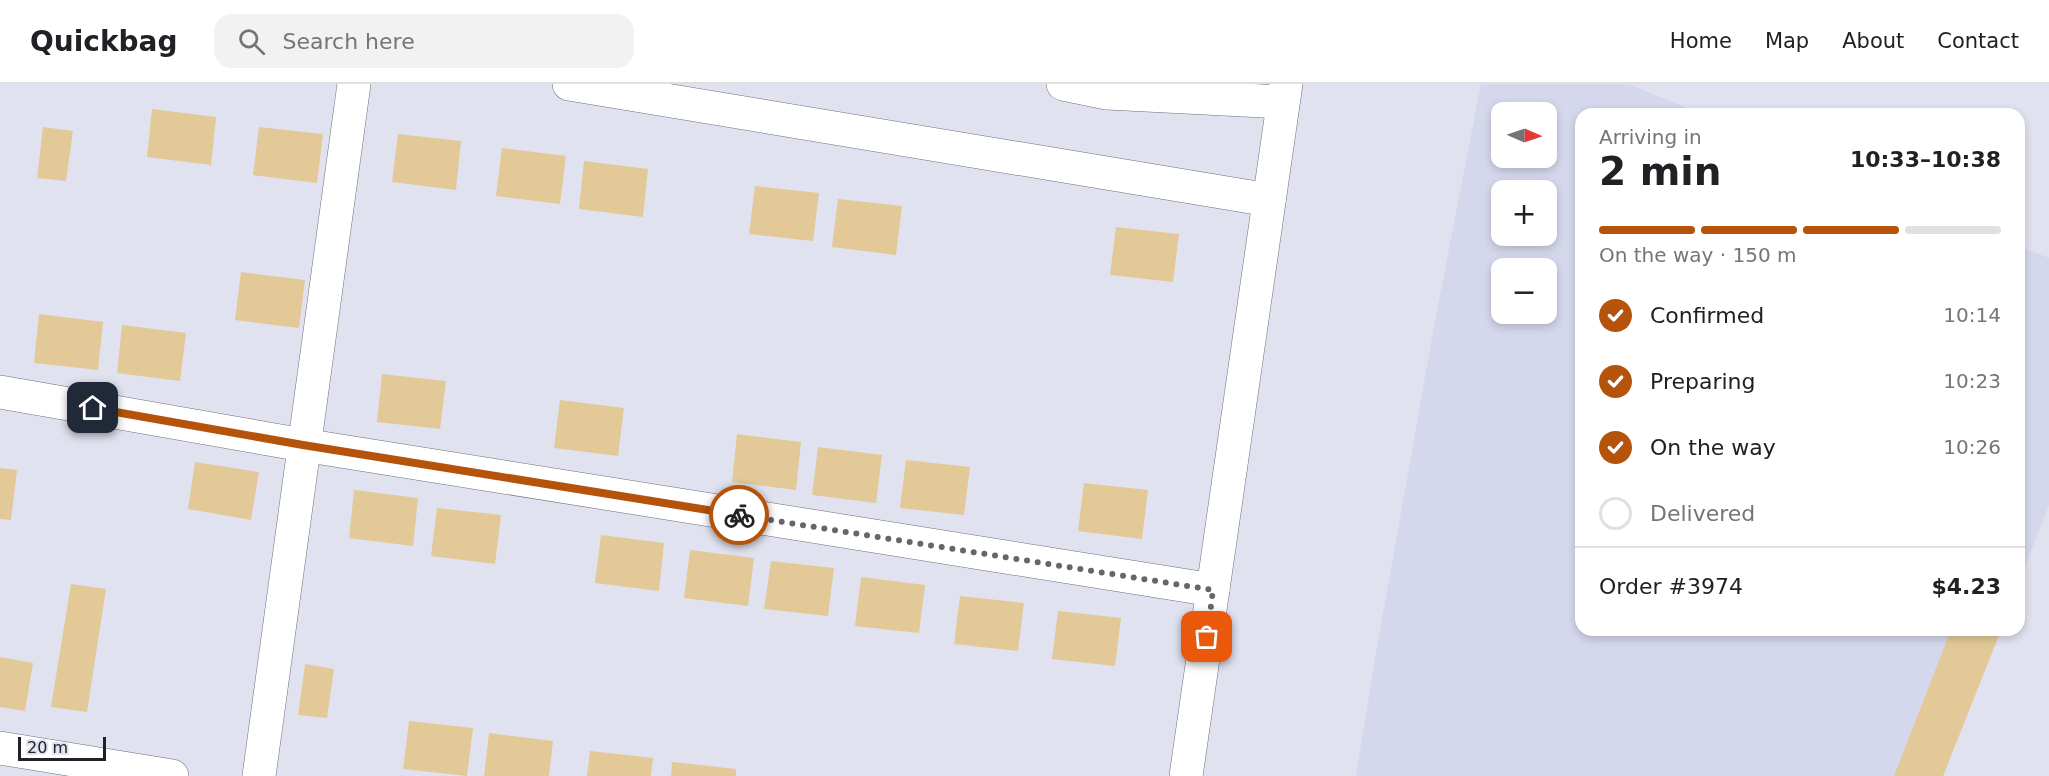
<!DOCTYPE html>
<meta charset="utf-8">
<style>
:root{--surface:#fff;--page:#f2f2f2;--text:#202124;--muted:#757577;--line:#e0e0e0;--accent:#b45309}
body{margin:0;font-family:"DejaVu Sans",sans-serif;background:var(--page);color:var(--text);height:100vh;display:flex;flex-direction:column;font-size:22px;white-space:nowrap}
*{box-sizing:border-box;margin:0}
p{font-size:20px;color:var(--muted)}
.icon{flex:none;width:33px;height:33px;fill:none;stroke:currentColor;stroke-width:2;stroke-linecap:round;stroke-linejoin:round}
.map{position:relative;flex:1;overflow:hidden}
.side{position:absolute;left:1575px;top:24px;width:450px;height:528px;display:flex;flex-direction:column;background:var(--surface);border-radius:18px;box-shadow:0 3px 9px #0003}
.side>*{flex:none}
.needle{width:39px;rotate:92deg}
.buttons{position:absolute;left:1491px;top:18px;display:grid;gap:12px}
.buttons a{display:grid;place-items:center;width:66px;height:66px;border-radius:12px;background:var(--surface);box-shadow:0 3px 9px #0003;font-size:30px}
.scale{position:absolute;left:18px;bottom:15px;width:88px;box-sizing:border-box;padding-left:6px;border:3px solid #212227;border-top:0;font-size:16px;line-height:21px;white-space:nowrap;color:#212227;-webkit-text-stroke:4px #e0e2ef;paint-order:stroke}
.pin{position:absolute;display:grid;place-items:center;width:51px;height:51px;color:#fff;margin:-26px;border-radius:12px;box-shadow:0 3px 9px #0006}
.courier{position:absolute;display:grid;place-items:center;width:60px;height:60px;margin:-30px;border:4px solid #b45309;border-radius:50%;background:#fff;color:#222;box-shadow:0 2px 8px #0007}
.head em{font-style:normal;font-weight:700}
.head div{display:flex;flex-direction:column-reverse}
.head{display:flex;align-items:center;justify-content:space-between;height:102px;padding:0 24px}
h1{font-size:39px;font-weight:700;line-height:45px}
.bar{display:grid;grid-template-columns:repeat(4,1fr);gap:9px 6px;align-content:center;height:72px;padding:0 24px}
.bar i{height:8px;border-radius:4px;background:var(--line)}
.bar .on{background:var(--accent)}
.bar p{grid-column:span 4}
.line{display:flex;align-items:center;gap:15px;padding:0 24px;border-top:2px solid var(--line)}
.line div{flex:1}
ol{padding:0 24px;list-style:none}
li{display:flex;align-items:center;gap:18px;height:66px}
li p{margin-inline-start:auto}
li .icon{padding:6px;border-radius:50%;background:var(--accent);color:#fff;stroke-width:4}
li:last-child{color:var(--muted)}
li i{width:33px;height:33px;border:3px solid var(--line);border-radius:50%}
header{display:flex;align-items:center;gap:36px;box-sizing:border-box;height:84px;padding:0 30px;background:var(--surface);border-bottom:2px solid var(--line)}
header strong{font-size:28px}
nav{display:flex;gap:33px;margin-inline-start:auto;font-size:21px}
.search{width:420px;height:54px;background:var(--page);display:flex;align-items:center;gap:15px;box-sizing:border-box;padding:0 21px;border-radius:18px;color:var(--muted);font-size:22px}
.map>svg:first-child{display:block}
.built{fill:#d5d7ec;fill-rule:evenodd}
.building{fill:#e3c997}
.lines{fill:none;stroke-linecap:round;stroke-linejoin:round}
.minor-casing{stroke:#6d6f7b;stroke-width:34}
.minor{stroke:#fff;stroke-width:33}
.done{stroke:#64656d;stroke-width:6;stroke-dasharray:0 10.8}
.route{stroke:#b45309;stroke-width:8}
</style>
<header>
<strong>Quickbag</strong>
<div class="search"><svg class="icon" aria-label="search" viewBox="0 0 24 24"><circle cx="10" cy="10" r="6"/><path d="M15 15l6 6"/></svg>Search here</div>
<nav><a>Home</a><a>Map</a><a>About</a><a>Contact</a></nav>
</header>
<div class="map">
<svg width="2049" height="692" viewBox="0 0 2049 692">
<rect width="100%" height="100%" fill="#e0e2ef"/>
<g class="built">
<path d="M1481 0H1629L1701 30H1581V546H2001L1943 692H1356L1375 575 1435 237ZM1502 28H1546V74H1502ZM1502 106H1546V152H1502ZM1502 184H1546V230H1502Z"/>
<path d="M2019 162 2049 174V421L2019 498Z"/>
</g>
<g class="building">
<path d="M152 25 216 33 211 81 147 73Z"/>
<path d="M43 43 73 47 66 97 37 94Z"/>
<path d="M259 43 323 50 317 99 253 91Z"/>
<path d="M398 50 461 57 456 106 392 98Z"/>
<path d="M502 64 566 72 560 120 496 112Z"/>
<path d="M584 77 648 85 643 133 579 125Z"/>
<path d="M755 102 819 109 813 157 749 150Z"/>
<path d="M838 115 902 122 896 171 832 163Z"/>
<path d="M1116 143 1179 150 1173 198 1110 191Z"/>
<path d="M241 188 305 196 299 244 235 236Z"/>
<path d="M39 230 103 238 98 286 34 279Z"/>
<path d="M122 241 186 249 180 297 117 289Z"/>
<path d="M382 290 446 297 440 345 377 338Z"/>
<path d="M560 316 624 324 618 372 554 364Z"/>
<path d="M737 350 801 358 796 406 732 398Z"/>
<path d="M818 363 882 371 876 419 812 411Z"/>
<path d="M906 376 970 383 964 431 900 424Z"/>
<path d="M195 378 259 388 251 436 188 425Z"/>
<path d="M0 384 17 386 11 436 0 435Z"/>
<path d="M1084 399 1148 406 1142 455 1078 447Z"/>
<path d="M354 406 418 414 413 462 349 454Z"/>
<path d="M437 424 501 431 495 480 431 472Z"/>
<path d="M601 451 664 459 659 507 595 499Z"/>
<path d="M690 466 754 474 748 522 684 514Z"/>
<path d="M771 477 834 484 828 532 764 525Z"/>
<path d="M861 493 925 501 919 549 855 542Z"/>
<path d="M71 500 106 505 87 628 51 623Z"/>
<path d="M960 512 1024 519 1018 567 954 560Z"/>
<path d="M1058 527 1121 534 1115 582 1052 575Z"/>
<path d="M1951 546H2001L1943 692H1894Z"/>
<path d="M0 573 33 579 25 627 0 623Z"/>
<path d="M305 580 334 585 327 634 298 631Z"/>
<path d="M409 637 473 644 467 692 403 685Z"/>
<path d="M489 649 553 657 549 692H484Z"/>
<path d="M590 667 653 674 651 692H587Z"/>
<path d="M672 678 736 685V692H671Z"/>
</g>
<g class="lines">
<defs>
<g id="minor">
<path d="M569 0 1269 116"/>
<path d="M1063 0 1107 9 1283 18"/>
<path d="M0 308 303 361 1213 506"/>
<path d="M0 664 172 692"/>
<path d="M259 692 354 0"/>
<path d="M1186 692 1286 0"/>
</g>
</defs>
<use href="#minor" class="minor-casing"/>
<use href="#minor" class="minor"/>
</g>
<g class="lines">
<path class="done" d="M739 431 1213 506 1207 553"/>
<path class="route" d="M93 324 303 361 739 431"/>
</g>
</svg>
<div class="buttons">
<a><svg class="needle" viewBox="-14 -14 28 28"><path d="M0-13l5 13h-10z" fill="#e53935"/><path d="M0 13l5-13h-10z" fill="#757577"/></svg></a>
<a>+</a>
<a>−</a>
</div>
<div class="scale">20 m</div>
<div class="pin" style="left:1207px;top:553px;background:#ea580c"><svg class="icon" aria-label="bag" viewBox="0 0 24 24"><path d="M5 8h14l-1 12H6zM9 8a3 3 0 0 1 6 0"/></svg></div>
<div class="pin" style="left:93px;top:324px;background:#1f2937"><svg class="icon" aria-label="home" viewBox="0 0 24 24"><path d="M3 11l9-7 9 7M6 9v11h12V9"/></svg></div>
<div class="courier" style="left:739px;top:431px"><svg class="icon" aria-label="bike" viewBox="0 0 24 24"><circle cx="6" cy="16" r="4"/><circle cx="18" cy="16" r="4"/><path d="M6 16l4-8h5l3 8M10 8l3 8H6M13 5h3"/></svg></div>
<section class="side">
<div class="head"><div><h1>2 min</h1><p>Arriving in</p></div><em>10:33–10:38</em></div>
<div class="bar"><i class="on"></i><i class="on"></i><i class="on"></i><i></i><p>On the way · 150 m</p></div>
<ol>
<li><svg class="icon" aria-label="check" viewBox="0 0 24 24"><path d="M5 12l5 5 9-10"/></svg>Confirmed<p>10:14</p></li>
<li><svg class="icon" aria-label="check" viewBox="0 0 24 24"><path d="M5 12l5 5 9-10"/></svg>Preparing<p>10:23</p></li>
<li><svg class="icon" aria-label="check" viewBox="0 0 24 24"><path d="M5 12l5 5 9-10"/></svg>On the way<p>10:26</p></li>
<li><i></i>Delivered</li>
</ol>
<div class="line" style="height:78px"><div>Order #3974</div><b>$4.23</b></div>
</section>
</div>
